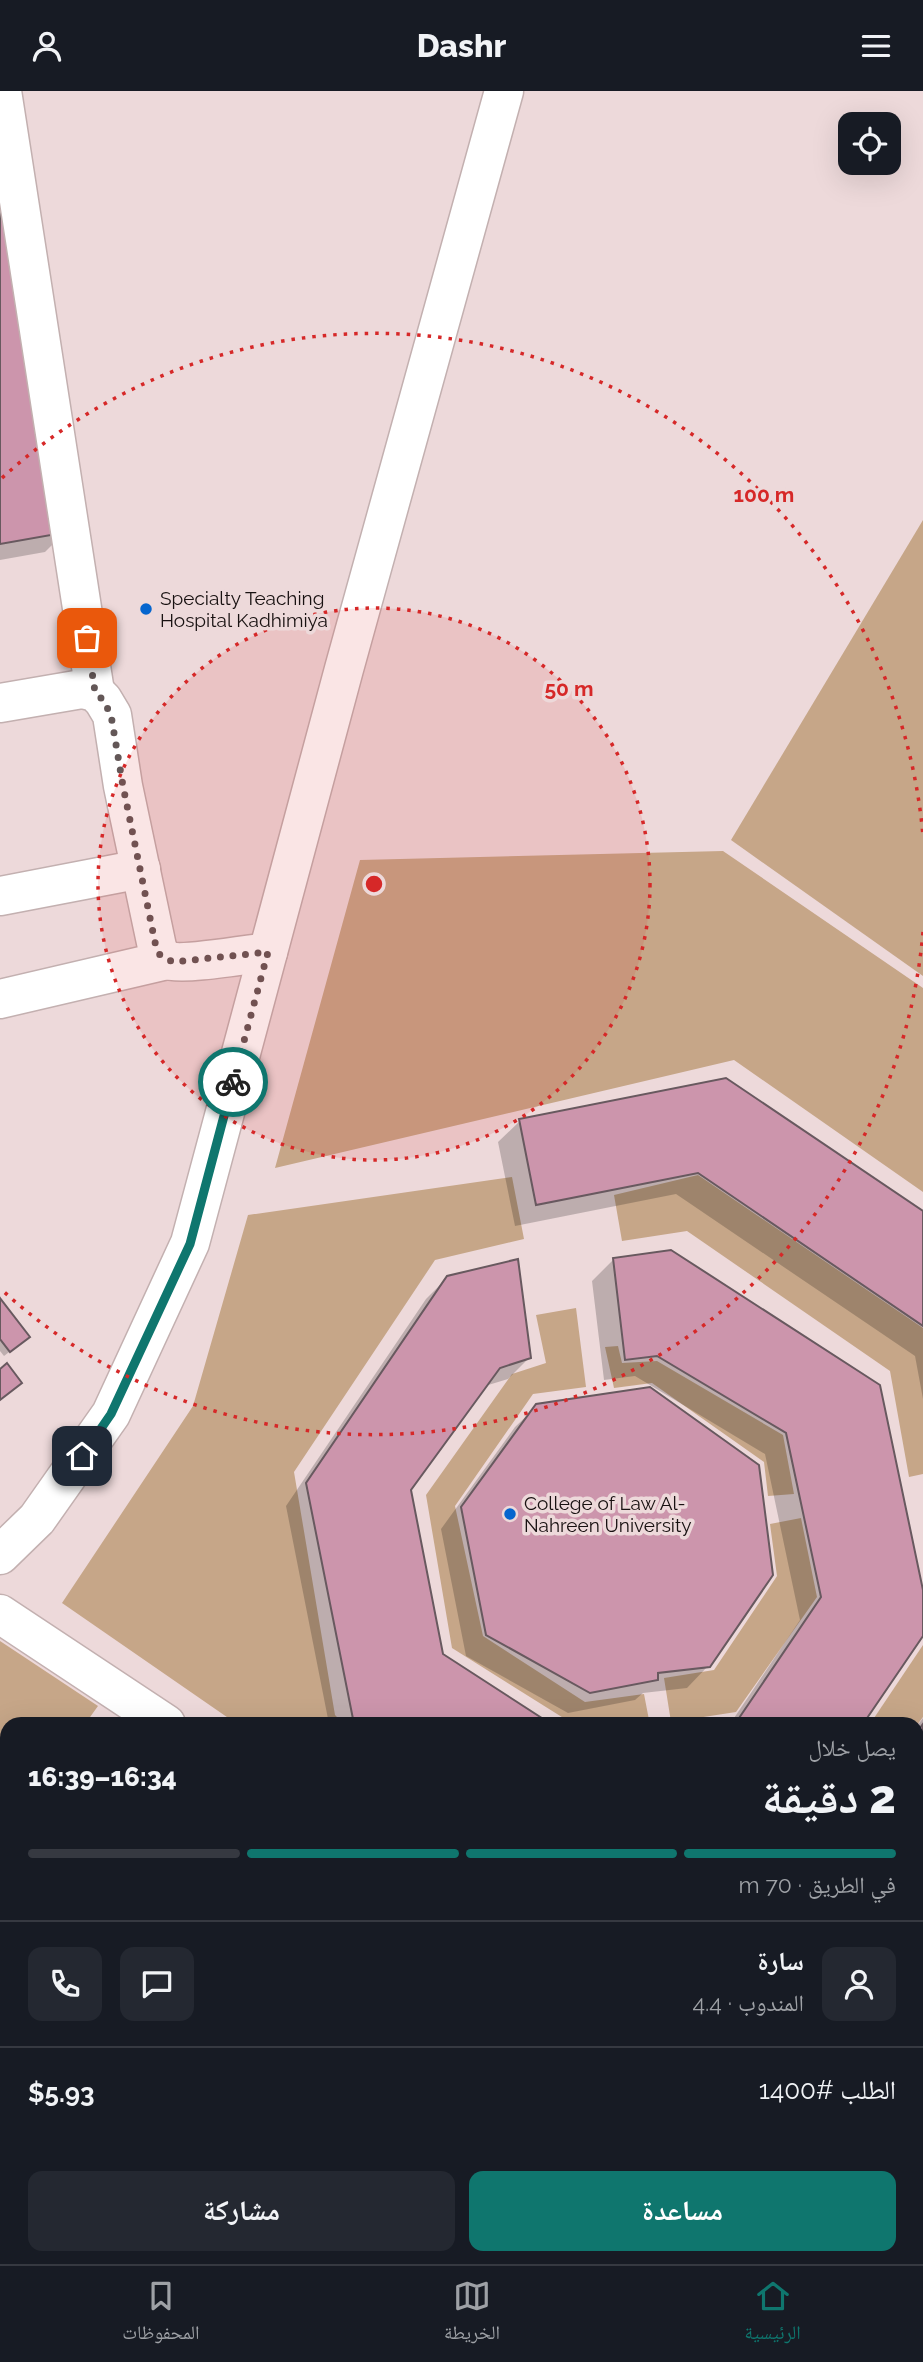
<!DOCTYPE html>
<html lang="ar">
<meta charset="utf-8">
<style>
:root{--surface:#171b24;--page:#242831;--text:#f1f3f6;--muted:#9ea1a6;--line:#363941;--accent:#0f766e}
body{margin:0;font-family:Raleway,"Noto Naskh Arabic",sans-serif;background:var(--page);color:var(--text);direction:rtl;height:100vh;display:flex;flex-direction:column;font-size:26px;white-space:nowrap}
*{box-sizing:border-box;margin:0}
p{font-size:23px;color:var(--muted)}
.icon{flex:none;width:38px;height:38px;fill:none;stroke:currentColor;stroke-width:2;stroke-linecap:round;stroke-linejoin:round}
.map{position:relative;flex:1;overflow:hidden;direction:ltr}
.side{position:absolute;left:0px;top:1626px;width:924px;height:548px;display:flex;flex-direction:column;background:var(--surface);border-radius:21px 21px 0 0;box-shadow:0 7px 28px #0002;direction:rtl}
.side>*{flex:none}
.fabs{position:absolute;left:838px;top:21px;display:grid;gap:14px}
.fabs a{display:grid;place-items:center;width:63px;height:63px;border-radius:14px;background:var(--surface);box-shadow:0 7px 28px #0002;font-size:35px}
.pin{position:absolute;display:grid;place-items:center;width:60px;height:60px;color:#fff;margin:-30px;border-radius:14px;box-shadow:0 4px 10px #0006}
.courier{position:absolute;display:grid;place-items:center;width:70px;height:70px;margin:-35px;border:5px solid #0f766e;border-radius:50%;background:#fff;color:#222;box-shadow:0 2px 9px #0007}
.head em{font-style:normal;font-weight:800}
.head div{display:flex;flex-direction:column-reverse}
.head{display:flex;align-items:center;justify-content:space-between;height:119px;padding:0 28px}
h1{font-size:46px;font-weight:800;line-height:52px}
.bar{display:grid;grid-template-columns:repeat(4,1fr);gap:10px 7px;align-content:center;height:84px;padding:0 28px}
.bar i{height:9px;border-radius:5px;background:var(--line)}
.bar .active{background:var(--accent)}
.bar p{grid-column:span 4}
.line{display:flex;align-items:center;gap:18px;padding:0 28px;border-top:2px solid var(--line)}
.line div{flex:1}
.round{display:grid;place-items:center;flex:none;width:74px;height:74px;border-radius:14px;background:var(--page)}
.action{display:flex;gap:14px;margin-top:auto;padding:14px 28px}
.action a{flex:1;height:80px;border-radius:14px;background:var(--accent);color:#fff;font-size:28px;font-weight:800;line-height:80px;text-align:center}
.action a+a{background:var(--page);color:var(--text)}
header{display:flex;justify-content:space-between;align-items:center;height:91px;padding:0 28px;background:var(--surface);font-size:32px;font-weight:800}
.dock{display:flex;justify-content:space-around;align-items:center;height:98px;border-top:2px solid var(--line);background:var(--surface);font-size:19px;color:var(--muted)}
.dock a{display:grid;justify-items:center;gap:4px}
.dock .active{color:var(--accent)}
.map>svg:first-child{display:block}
.green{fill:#c6a688}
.shadow{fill:#0003}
.building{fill:#cc95ac;stroke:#68595f;stroke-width:2}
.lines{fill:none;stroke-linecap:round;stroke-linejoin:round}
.minor-casing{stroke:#c3b0b0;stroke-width:41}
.minor{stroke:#fff;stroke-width:38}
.done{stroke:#635757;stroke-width:7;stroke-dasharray:0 12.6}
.route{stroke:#0f766e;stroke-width:9}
.ring{fill:none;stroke:#d62828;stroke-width:3.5;stroke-dasharray:3.5 7}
.poi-dot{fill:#0565ce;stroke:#edd9da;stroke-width:2.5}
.labels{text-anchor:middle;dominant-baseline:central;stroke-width:7;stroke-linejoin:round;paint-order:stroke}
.poi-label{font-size:19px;fill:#181111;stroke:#edd9da;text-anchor:start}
.centre{fill:#d62828;stroke:#edd9da;stroke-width:3.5}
.ring-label{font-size:21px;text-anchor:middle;font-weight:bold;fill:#d62828;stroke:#edd9da;stroke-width:7;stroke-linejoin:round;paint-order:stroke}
</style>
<header><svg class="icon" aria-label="menu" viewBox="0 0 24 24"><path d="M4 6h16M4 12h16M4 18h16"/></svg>Dashr<svg class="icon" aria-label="person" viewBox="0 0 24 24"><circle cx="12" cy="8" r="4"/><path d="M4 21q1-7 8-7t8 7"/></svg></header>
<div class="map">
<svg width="923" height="2173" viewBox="0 0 923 2173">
<rect width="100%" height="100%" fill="#edd9da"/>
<g class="green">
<path d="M923 429V885L731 749Z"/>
<path d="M723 760 923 897V1101L734 969 275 1077 360 769Z"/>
<path d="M698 1084 923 1237V1383L909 1386 890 1280 687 1140 622 1150 614 1104Z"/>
<path d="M512 1086 524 1148 435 1169 294 1381 335 1624 344 1633H237L62 1512 193 1315 248 1124Z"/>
<path d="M576 1217 586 1296 533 1303 455 1415 483 1545 585 1611 644 1603 649 1629 628 1633H573L452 1557 426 1404 512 1283 546 1272 536 1224Z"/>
<path d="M618 1255 622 1272 657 1270 783 1344 794 1403 768 1405 764 1371 652 1292 614 1297 605 1256Z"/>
<path d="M801 1427 817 1506 736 1621 671 1631 664 1587 714 1579 777 1485 770 1433Z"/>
<path d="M0 1550 98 1615 85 1633H7V2166H909L919 2173H0Z"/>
<path d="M923 1554V1626L917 1634 870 1633Z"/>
<path d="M923 1920V2091L917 2086V1922Z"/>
</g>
<g class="shadow">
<path d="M0 53 66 440 45 461 0 469Z"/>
<path d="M520 1030 923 1123V1308L915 1265 676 1103 515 1135 498 1051Z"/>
<path d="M670 1161 923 1507V1542L861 1633H730L800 1529 765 1363 635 1285 604 1289 592 1190 613 1169Z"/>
<path d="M448 1186 529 1267 508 1288 485 1295 409 1398 441 1564 547 1633H329L286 1415 426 1208Z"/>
<path d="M0 1210 22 1251 4 1265 0 1260Z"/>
<path d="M537 1315 708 1575 687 1597 643 1602 635 1609 568 1622 466 1565 441 1438 515 1336Z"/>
<path d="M923 1627V1802L917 1810V1635Z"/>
</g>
<g class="building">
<path d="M0 42 68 441 0 453Z"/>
<path d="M726 987 923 1120V1235L698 1082 536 1114 519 1028Z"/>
<path d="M671 1159 880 1294 923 1499V1545L863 1633H735L821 1506 786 1342 657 1265 625 1269 613 1167Z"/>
<path d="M518 1168 531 1267 500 1277 411 1399 443 1563 551 1633H354L306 1392 447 1185Z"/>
<path d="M0 1207 30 1246 10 1261 0 1248Z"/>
<path d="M7 1272 22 1292 0 1309V1278Z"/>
<path d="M650 1296 759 1374 773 1484 710 1576 658 1582V1589L590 1602 486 1544 461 1416 536 1313Z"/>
<path d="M923 1633V1805L917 1813V1641Z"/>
</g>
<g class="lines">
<defs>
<g id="minor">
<path d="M2 0 95 601"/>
<path d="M0 612 82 598 95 601 103 609 112 624 123 695 157 856C159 861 162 867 167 869 180 875 250 863 268 861"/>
<path d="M0 805 141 778"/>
<path d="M0 908 167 869"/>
<path d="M0 1464 37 1428 111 1323 190 1152 344 578 504 0"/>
<path d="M0 1523 166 1633"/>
<path d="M917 2131 923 2135"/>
</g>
</defs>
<use href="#minor" class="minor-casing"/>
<use href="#minor" class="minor"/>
</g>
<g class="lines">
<path class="done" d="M87 547 95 601 103 609 111 624 123 695 156 856 160 864 173 871 268 861 233 991"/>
<path class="route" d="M82 1365 111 1323 190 1153 233 991"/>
</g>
<circle cx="374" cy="793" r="276" fill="#d62828" fill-opacity=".12"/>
<g class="ring">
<circle cx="374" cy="793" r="276"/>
<path d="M923 841A551 551 0 0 1 2 1199M2 387A551 551 0 0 1 923 745"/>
</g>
<g class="poi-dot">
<circle cx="146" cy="518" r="7"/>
<circle cx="510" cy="1423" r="7"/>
</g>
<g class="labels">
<g class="poi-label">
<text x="160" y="507">Specialty Teaching<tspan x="160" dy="22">Hospital Kadhimiya</tspan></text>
<text x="524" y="1412">College of Law Al-<tspan x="524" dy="22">Nahreen University</tspan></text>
</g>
</g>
<circle cx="374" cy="793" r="10" class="centre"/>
<g class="ring-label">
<text x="764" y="411">100 m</text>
<text x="569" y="605">50 m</text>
</g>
</svg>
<div class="fabs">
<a><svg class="icon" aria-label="locate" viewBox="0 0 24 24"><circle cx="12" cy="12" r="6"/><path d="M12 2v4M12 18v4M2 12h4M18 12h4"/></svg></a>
</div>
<div class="pin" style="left:87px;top:547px;background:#ea580c"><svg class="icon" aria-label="bag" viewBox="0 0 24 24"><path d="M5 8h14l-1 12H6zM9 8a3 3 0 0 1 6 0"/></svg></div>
<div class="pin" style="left:82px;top:1365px;background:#1f2937"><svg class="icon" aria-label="home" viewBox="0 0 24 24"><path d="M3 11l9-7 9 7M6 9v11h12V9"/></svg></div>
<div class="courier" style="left:233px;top:991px"><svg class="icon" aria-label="bike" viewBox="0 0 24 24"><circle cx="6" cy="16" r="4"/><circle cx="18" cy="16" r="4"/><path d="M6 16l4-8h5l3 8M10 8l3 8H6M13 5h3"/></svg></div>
<section class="side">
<div class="head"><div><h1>2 دقيقة</h1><p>يصل خلال</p></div><em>16:34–16:39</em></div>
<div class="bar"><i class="active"></i><i class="active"></i><i class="active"></i><i></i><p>في الطريق · 70 m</p></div>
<div class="line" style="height:126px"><a class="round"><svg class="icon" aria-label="person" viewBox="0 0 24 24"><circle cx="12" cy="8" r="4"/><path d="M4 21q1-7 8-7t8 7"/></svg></a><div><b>سارة</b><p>المندوب · 4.4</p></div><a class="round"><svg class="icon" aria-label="chat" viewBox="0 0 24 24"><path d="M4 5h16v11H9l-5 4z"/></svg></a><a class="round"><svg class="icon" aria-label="phone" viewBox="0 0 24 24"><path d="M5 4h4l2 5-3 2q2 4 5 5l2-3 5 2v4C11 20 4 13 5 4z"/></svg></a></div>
<div class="line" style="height:91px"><div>الطلب #1400</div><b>$5.93</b></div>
<div class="action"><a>مساعدة</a><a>مشاركة</a></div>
</section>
</div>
<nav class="dock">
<a class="active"><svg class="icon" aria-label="home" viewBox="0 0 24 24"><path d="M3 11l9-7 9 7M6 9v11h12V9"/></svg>الرئيسية</a>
<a><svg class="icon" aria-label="map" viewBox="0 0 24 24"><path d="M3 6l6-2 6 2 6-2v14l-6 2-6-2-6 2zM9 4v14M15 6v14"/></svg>الخريطة</a>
<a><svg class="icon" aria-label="saved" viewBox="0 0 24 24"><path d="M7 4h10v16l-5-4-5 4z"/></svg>المحفوظات</a>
</nav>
